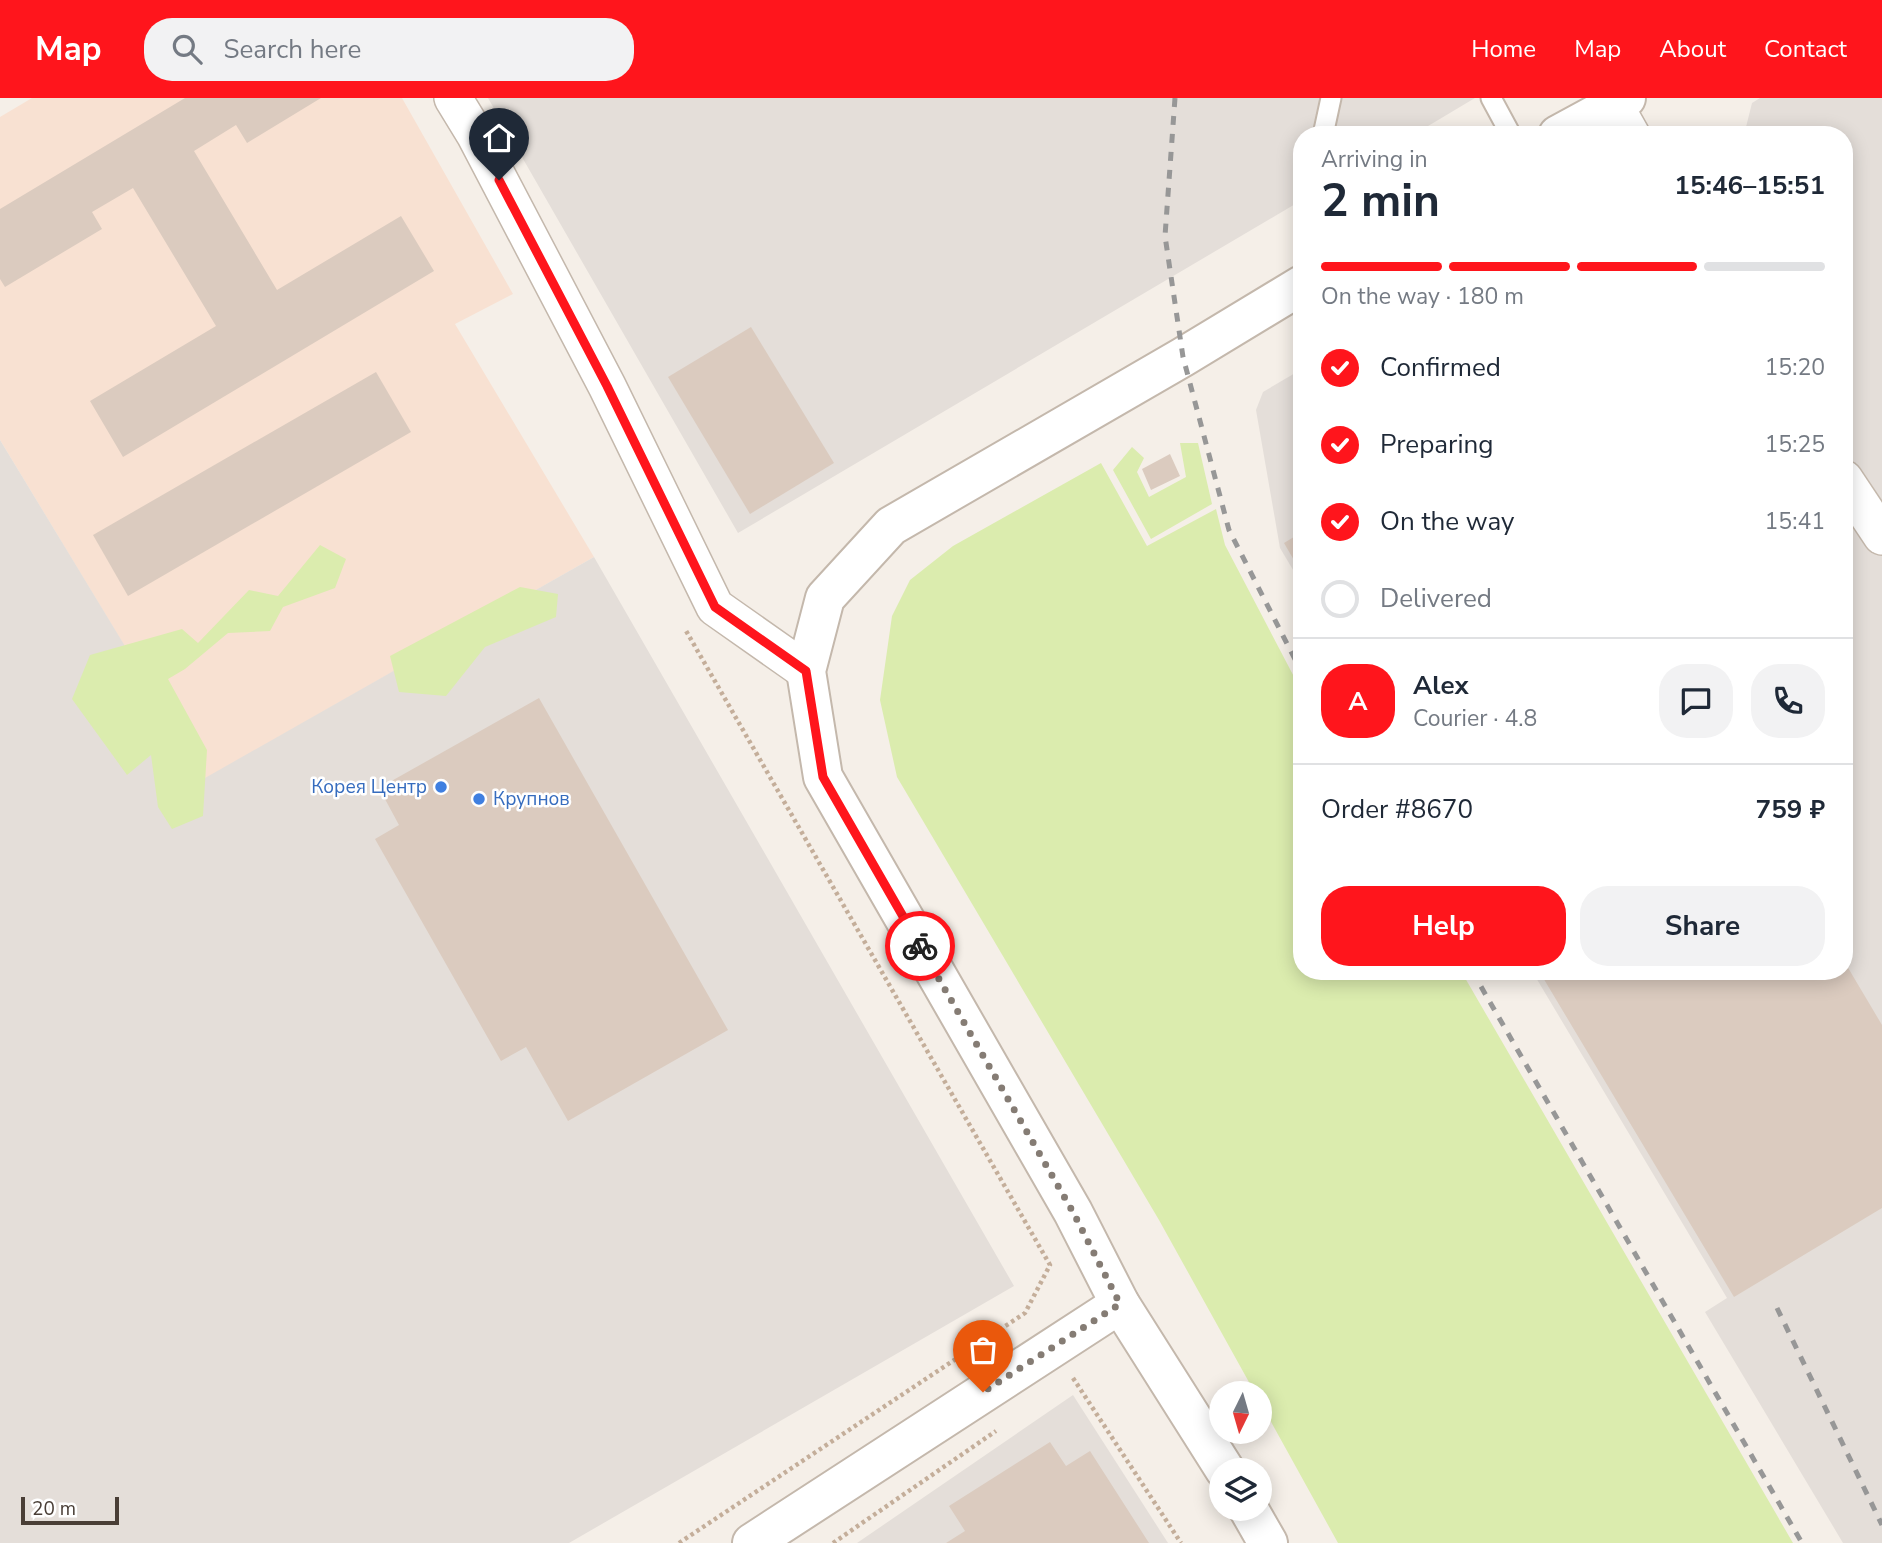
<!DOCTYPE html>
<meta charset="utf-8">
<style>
:root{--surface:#fff;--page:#f2f2f3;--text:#1f2937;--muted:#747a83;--line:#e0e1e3;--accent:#ff151c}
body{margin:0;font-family:"Nunito Sans",sans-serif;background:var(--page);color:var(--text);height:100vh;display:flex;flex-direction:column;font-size:26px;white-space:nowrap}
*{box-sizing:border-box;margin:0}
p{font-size:23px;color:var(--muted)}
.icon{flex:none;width:38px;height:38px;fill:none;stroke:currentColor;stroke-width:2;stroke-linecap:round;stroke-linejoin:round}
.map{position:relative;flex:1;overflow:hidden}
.side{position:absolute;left:1293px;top:28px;width:560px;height:854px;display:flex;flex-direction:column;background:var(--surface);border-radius:28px;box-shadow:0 4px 18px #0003}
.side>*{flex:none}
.needle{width:46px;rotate:185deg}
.fabs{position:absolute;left:1209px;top:1283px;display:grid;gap:14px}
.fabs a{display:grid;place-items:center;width:63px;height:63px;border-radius:50%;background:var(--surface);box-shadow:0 4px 18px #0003;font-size:35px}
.scale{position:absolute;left:21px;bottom:18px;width:98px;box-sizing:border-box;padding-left:7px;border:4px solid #493e36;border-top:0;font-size:19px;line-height:24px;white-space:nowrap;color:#493e36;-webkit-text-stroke:5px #fff;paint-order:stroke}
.pin{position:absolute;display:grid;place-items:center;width:60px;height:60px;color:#fff;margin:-72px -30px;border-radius:50% 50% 50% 0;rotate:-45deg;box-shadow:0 0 7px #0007}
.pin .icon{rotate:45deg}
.courier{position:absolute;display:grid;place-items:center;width:70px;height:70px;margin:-35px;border:5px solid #ff151c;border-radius:50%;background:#fff;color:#222;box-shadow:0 2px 9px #0007}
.headline em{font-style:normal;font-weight:700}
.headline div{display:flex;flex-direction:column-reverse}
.headline{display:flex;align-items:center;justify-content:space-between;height:119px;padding:0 28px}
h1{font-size:46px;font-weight:700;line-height:52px}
.bar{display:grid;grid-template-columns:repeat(4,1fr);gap:10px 7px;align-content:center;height:84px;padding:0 28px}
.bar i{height:9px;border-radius:5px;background:var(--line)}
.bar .on{background:var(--accent)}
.bar p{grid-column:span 4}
.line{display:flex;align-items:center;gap:18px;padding:0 28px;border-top:2px solid var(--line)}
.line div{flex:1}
.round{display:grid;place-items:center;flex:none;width:74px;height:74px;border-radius:28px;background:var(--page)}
ol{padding:0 28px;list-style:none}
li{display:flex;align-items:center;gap:21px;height:77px}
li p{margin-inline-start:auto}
li .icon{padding:7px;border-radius:50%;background:var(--accent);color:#fff;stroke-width:4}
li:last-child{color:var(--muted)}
li i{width:38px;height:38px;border:4px solid var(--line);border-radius:50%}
.action{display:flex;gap:14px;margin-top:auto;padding:14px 28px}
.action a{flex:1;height:80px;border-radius:28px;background:var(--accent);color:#fff;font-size:28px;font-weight:700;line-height:80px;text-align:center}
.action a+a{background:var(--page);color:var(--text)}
header{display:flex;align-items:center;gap:42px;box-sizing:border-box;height:98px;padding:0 35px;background:var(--accent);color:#fff}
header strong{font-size:33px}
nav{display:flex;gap:38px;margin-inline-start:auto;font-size:24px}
.search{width:490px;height:63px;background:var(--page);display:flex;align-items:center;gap:18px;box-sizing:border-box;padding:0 24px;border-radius:28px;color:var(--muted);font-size:26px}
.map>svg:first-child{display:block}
.commercial{fill:#f8e1d2}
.industrial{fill:#e4ded9}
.green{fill:#dbecae}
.building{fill:#dbcbbf}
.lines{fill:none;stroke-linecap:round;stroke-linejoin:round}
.service-casing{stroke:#c4b8ac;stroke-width:23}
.minor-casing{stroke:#c4b8ac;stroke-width:40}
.tertiary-casing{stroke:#c4b8ac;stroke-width:42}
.path{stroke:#c4ae9a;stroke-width:4.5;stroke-dasharray:3.5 3.5;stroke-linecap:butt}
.service{stroke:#fff;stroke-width:19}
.minor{stroke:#fff;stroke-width:37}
.tertiary{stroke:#fff;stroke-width:38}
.rail{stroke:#979797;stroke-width:5;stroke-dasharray:9 9;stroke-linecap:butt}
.done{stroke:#857c74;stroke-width:7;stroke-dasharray:0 12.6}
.route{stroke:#ff151c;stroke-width:9}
.shop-dot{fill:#3f7fe0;stroke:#fff;stroke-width:2.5}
.labels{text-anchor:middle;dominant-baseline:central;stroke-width:5;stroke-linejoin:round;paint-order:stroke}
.shop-label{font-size:19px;fill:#366cbe;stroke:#fff;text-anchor:end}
</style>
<header>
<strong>Map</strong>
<div class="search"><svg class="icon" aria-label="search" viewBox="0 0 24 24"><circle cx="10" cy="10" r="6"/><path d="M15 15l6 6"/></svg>Search here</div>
<nav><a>Home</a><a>Map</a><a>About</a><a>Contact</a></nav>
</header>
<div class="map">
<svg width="1882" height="1445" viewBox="0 0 1882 1445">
<rect width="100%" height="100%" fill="#f5efe8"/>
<path class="commercial" d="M32 0H402L513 196 455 226 594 459 205 681 0 342V19Z"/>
<g class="industrial">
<path d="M488 0H1475L1413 37H1302V102L738 435Z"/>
<path d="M1760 0H1882V1445H1843L1705 1214 1727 1200 1532 873H1844V37H1744L1752 5Z"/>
<path d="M1302 271V487L1280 450 1256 312 1263 294Z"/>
<path d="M0 342 205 680 594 459 1014 1188 569 1445H0Z"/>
<path d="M1073 1297 1168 1445H857Z"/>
</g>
<g class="green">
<path d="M1180 345H1198L1212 406 1151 441 1113 372 1132 349 1144 360 1137 374 1149 399 1186 379Z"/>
<path d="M1101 365 1147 448 1216 411 1225 447 1302 594V873H1461L1793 1445H1338L1260 1304V1295H1255L1159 1122 897 679 880 602 892 518 910 482 953 448Z"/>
<path d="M320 447 346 461 335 490 283 509 270 533 228 535 185 571 168 581 207 652 203 718 172 731 158 709 151 657 127 677 72 601 90 557 182 531 198 545 249 492 278 498Z"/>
<path d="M520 489 558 496 556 519 485 549 446 598 399 594 390 558Z"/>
</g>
<g class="building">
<path d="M185 0H321L247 45 236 27 194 53 277 192 401 118 434 173 123 359 90 303 216 228 133 90 92 114 102 131 5 189 0 181V111Z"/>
<path d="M751 229 834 365 750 416 668 279Z"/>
<path d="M376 274 411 334 128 498 93 437Z"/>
<path d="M1170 356 1180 378 1151 392 1142 371Z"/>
<path d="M1302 434V476L1284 445Z"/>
<path d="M539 600 728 932 568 1023 526 949 501 963 375 741 399 727 379 690Z"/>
<path d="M1844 863 1882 927V1110L1734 1199 1539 873H1844Z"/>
<path d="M1050 1344 1066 1368 1090 1353 1149 1445H946L965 1433 949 1408Z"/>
</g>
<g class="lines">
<defs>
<g id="service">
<path d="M1491 0 1511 37"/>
<path d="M1323 37 1331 0"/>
</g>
<g id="minor">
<path d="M453 0 475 36 607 288 715 509 806 573"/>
<path d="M1614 7 1631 37"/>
<path d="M1844 381 1882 438"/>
</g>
<g id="tertiary">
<path d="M1558 37 1626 0"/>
<path d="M1225 1372 1120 1206 1073 1114 823 679 806 573 825 500 891 428 1183 259 1302 187"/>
<path d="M1248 1410 1268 1445"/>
<path d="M752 1445 1120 1206"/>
</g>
</defs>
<use href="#service" class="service-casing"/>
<use href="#minor" class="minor-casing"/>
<use href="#tertiary" class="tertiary-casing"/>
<g class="path">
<path d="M1073 1280 1181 1445"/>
<path d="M679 1445 1025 1215 1050 1167 685 531"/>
<path d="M833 1445 996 1333"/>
</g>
<use href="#service" class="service"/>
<use href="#minor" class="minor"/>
<use href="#tertiary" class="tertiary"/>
<g class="rail">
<path d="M1175 0 1165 138 1183 259 1229 432 1302 575"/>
<path d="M1472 873 1802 1445"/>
<path d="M1777 1210 1882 1427"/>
</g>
</g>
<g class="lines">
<path class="done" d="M920 848 1073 1114 1120 1206 983 1294"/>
<path class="route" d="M499 82 607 288 715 509 806 573 823 679 920 848"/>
</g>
<g class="shop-dot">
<circle cx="441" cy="689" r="7"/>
<circle cx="479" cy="701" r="7"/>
</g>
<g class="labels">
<g class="shop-label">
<text x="427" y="689">Корея Центр</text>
<text x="493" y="701" text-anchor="start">Крупнов</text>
</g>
</g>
</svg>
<div class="fabs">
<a><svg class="needle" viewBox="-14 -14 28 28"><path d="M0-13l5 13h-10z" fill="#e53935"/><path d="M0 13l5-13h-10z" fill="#747a83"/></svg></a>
<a><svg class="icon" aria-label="layers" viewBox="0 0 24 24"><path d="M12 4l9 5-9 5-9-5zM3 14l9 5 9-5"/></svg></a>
</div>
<div class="scale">20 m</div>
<div class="pin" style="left:983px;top:1294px;background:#ea580c"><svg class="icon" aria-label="bag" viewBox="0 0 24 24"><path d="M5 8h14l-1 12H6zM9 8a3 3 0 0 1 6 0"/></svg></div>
<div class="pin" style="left:499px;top:82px;background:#1f2937"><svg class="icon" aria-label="home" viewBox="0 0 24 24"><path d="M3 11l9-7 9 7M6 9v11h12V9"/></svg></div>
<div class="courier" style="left:920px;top:848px"><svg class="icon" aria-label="bike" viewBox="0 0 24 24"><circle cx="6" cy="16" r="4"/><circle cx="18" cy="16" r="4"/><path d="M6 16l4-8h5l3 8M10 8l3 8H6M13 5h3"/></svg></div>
<section class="side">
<div class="headline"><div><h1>2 min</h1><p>Arriving in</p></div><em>15:46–15:51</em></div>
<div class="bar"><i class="on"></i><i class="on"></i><i class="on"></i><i></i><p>On the way · 180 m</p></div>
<ol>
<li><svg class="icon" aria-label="check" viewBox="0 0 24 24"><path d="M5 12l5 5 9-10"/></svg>Confirmed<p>15:20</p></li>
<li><svg class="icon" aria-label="check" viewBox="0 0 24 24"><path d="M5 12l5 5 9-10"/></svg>Preparing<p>15:25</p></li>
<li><svg class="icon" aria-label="check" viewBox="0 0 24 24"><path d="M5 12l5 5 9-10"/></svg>On the way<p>15:41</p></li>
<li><i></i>Delivered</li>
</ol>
<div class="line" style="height:126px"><b class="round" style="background:var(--accent);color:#fff">A</b><div><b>Alex</b><p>Courier · 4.8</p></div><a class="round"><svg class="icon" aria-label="chat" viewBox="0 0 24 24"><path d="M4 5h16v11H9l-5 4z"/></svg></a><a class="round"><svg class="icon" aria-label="phone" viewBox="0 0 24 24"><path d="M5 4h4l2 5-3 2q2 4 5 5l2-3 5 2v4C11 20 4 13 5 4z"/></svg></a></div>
<div class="line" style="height:91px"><div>Order #8670</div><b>759 ₽</b></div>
<div class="action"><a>Help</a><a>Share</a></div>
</section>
</div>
